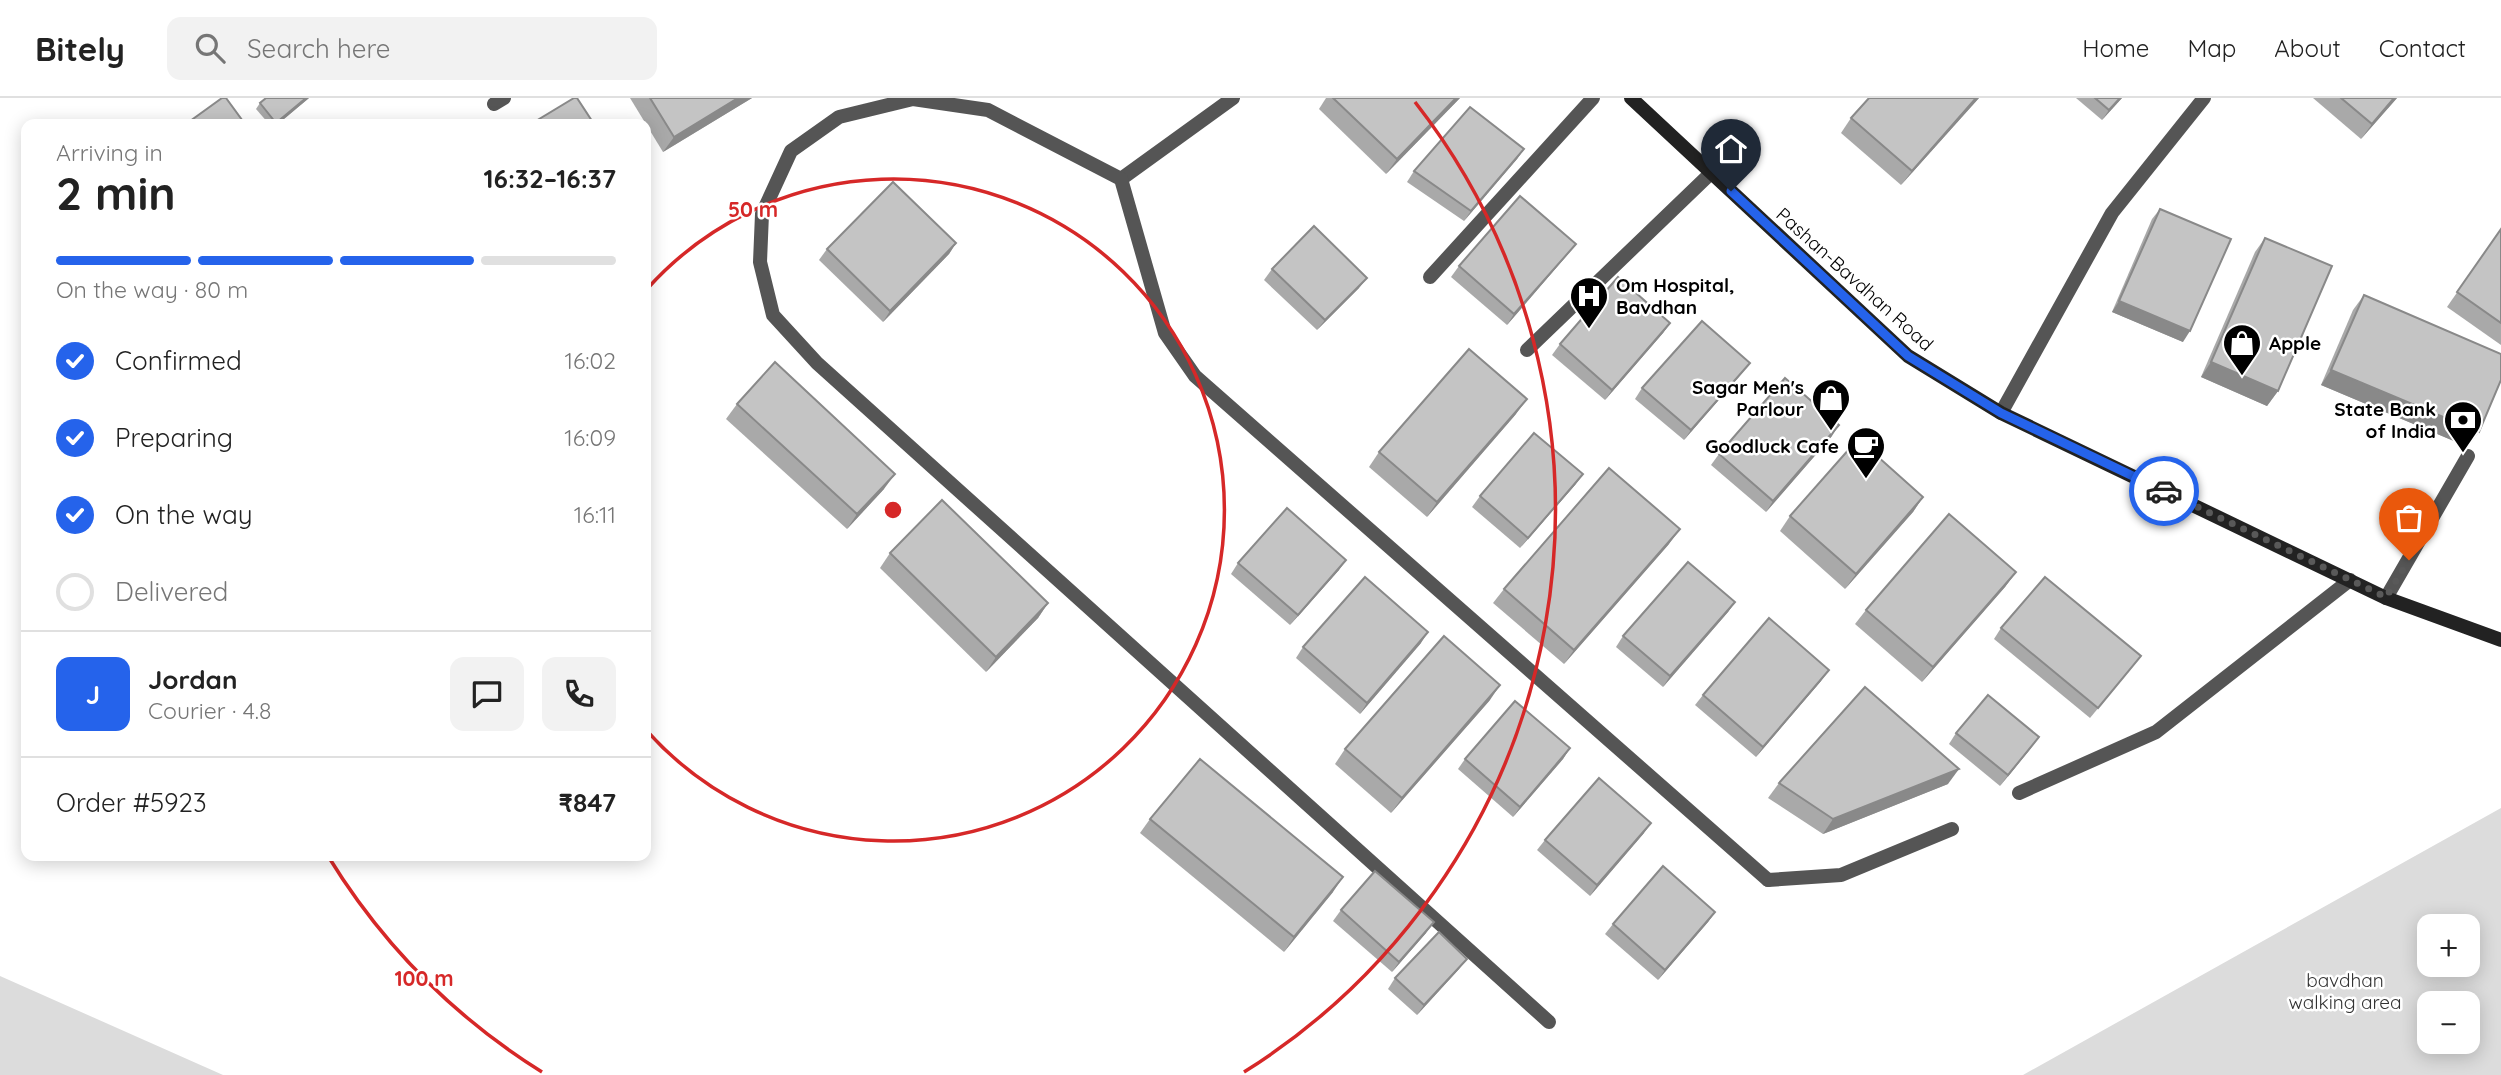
<!DOCTYPE html>
<meta charset="utf-8">
<style>
:root{--surface:#fff;--page:#f2f2f2;--text:#222;--muted:#767676;--line:#e0e0e0;--accent:#2563eb}
body{margin:0;font-family:Quicksand,sans-serif;background:var(--page);color:var(--text);height:100vh;display:flex;flex-direction:column;font-size:26px;white-space:nowrap}
*{box-sizing:border-box;margin:0}
p{font-size:23px;color:var(--muted)}
.icon{flex:none;width:38px;height:38px;fill:none;stroke:currentColor;stroke-width:2;stroke-linecap:round;stroke-linejoin:round}
.map{position:relative;flex:1;overflow:hidden}
.details{position:absolute;left:21px;top:21px;width:630px;height:742px;display:flex;flex-direction:column;background:var(--surface);border-radius:14px;box-shadow:0 4px 18px #0003}
.details>*{flex:none}
.buttons{position:absolute;left:2417px;top:816px;display:grid;gap:14px}
.buttons a{display:grid;place-items:center;width:63px;height:63px;border-radius:14px;background:var(--surface);box-shadow:0 4px 18px #0003;font-size:35px}
.pin{position:absolute;display:grid;place-items:center;width:60px;height:60px;color:#fff;margin:-72px -30px;border-radius:50% 50% 50% 0;rotate:-45deg;box-shadow:0 0 7px #0007}
.pin .icon{rotate:45deg}
.courier{position:absolute;display:grid;place-items:center;width:70px;height:70px;margin:-35px;border:5px solid #2563eb;border-radius:50%;background:#fff;color:#222;box-shadow:0 2px 9px #0007}
.overview em{font-style:normal;font-weight:800}
.overview div{display:flex;flex-direction:column-reverse}
.overview{display:flex;align-items:center;justify-content:space-between;height:119px;padding:0 35px}
h1{font-size:46px;font-weight:800;line-height:52px}
.bar{display:grid;grid-template-columns:repeat(4,1fr);gap:10px 7px;align-content:center;height:84px;padding:0 35px}
.bar i{height:9px;border-radius:5px;background:var(--line)}
.bar .selected{background:var(--accent)}
.bar p{grid-column:span 4}
.line{display:flex;align-items:center;gap:18px;padding:0 35px;border-top:2px solid var(--line)}
.line div{flex:1}
.round{display:grid;place-items:center;flex:none;width:74px;height:74px;border-radius:14px;background:var(--page)}
ol{padding:0 35px;list-style:none}
li{display:flex;align-items:center;gap:21px;height:77px}
li p{margin-inline-start:auto}
li .icon{padding:7px;border-radius:50%;background:var(--accent);color:#fff;stroke-width:4}
li:last-child{color:var(--muted)}
li i{width:38px;height:38px;border:4px solid var(--line);border-radius:50%}
header{display:flex;align-items:center;gap:42px;box-sizing:border-box;height:98px;padding:0 35px;background:var(--surface);border-bottom:2px solid var(--line)}
header strong{font-size:33px}
nav{display:flex;gap:38px;margin-inline-start:auto;font-size:24px}
.search{width:490px;height:63px;background:var(--page);display:flex;align-items:center;gap:18px;box-sizing:border-box;padding:0 24px;border-radius:14px;color:var(--muted);font-size:26px}
.map>svg:first-child{display:block}
.green{fill:#dcdcdc;fill-rule:evenodd}
.lines{fill:none;stroke-linecap:round;stroke-linejoin:round}
.lane{stroke:#555;stroke-width:14}
.street{stroke:#555;stroke-width:14}
.secondary{stroke:#222;stroke-width:14}
.wall{fill:#a9a9a9}
.shaded-wall{fill:#898989}
.building{fill:#c4c4c4;stroke:#898989;stroke-width:2}
.done{stroke:#595959;stroke-width:7;stroke-dasharray:0 12.6}
.route{stroke:#2563eb;stroke-width:9}
.ring{fill:none;stroke:#d62828;stroke-width:3.5}
.labels{text-anchor:middle;dominant-baseline:central;stroke-width:5;stroke-linejoin:round;paint-order:stroke}
.street-label{font-size:19px;fill:#000;stroke:#fff}
.poi-label{font-size:19px;font-weight:bold;fill:#000;stroke:#fff;text-anchor:end}
.park-label{font-size:19px;fill:#333;stroke:#fff}
.centre{fill:#d62828;stroke:#fff;stroke-width:3.5}
.ring-label{font-size:21px;text-anchor:middle;font-weight:bold;fill:#d62828;stroke:#fff;stroke-width:5;stroke-linejoin:round;paint-order:stroke}
</style>
<header>
<strong>Bitely</strong>
<div class="search"><svg class="icon" aria-label="search" viewBox="0 0 24 24"><circle cx="10" cy="10" r="6"/><path d="M15 15l6 6"/></svg>Search here</div>
<nav><a>Home</a><a>Map</a><a>About</a><a>Contact</a></nav>
</header>
<div class="map">
<svg width="2501" height="977" viewBox="0 0 2501 977">
<rect width="100%" height="100%" fill="#fff"/>
<g class="green">
<path d="M2501 710V977H2023ZM2429 828H2468V866H2429ZM2429 905H2468V943H2429Z"/>
<path d="M0 878 223 977H0Z"/>
</g>
<g class="lines">
<g class="lane">
<path d="M494 6 504 0"/>
<path d="M1430 179 1593 0"/>
<path d="M2386 500 2468 358"/>
<path d="M2019 695 2156 634 2350 482"/>
<path d="M1768 782 1841 777 1952 731"/>
</g>
<g class="street">
<path d="M1121 81 1233 0"/>
<path d="M1527 252 1711 75"/>
<path d="M2001 315 2112 115 2204 0"/>
<path d="M1549 924 817 265 773 217 760 164 762 116 791 53 839 19 913 1 988 12 1121 81 1165 235 1195 278 1768 782"/>
</g>
<path class="secondary" d="M1631 0 1908 258 2001 315 2386 500 2501 542"/>
</g>
<g class="wall">
<path d="M266 0H309L278 26H269L256 11 260 5Z"/>
<path d="M630 0H752L663 54Z"/>
<path d="M1326 0H1460L1386 76 1319 11Z"/>
<path d="M1979 0 1901 87 1841 35 1851 20Z"/>
<path d="M2076 0H2122L2102 22Z"/>
<path d="M2313 0H2397L2361 41Z"/>
<path d="M1524 51 1517 61 1464 123 1407 84 1414 73Z"/>
<path d="M2160 111 2183 244 2112 214 2152 121Z"/>
<path d="M2501 131V247L2447 209Z"/>
<path d="M2265 140 2278 293 2267 308 2201 279 2255 154Z"/>
<path d="M956 145 949 156 883 224 819 162 827 151Z"/>
<path d="M1568 156 1507 227 1451 179 1459 168Z"/>
<path d="M1272 171 1359 190 1317 232 1264 182Z"/>
<path d="M2364 197 2468 349 2321 287 2353 212Z"/>
<path d="M1670 225 1663 235 1605 302 1552 257 1560 246Z"/>
<path d="M1742 275 1684 342 1635 301 1642 290Z"/>
<path d="M737 306 884 391 847 431 726 321Z"/>
<path d="M1516 316 1427 419 1369 369 1379 354Z"/>
<path d="M1832 338 1766 414 1711 367 1719 356Z"/>
<path d="M1583 376 1575 387 1520 450 1472 409 1480 398Z"/>
<path d="M1923 399 1913 414 1845 491 1780 433 1790 418Z"/>
<path d="M1669 446 1564 566 1493 505 1504 491Z"/>
<path d="M890 455 1048 505 1038 520 986 574 880 470Z"/>
<path d="M1238 465 1339 472 1290 527 1231 476Z"/>
<path d="M2016 474 2005 489 1922 584 1855 526 1866 512Z"/>
<path d="M1735 504 1728 514 1663 589 1616 549 1623 538Z"/>
<path d="M2001 530 2133 568 2090 620 1994 541Z"/>
<path d="M1421 545 1360 616 1296 560 1303 549Z"/>
<path d="M1821 583 1756 659 1695 607 1703 597Z"/>
<path d="M1490 602 1391 715 1335 666 1345 651Z"/>
<path d="M1956 635 2031 650 2000 688 1949 646Z"/>
<path d="M1570 650 1563 661 1513 719 1458 671 1465 661Z"/>
<path d="M1779 685 1948 686 1823 736 1768 700Z"/>
<path d="M1150 721 1333 794 1284 854 1140 735Z"/>
<path d="M1644 735 1590 798 1537 752 1545 742Z"/>
<path d="M1341 812 1426 835 1392 874 1333 823Z"/>
<path d="M1715 814 1708 824 1658 882 1605 836 1613 826Z"/>
<path d="M1459 871 1417 917 1388 891 1395 880Z"/>
</g>
<g class="shaded-wall">
<path d="M306 0H309L278 26H276Z"/>
<path d="M738 0H752L663 54 674 39Z"/>
<path d="M1456 0H1460L1386 76 1397 61Z"/>
<path d="M1976 0H1979L1901 87 1912 73Z"/>
<path d="M2120 0H2122L2102 22 2109 12Z"/>
<path d="M2394 0H2397L2361 41 2372 26Z"/>
<path d="M1524 51 1517 61 1464 123 1471 113Z"/>
<path d="M956 145 949 156 883 224 890 213Z"/>
<path d="M1576 146 1568 156 1507 227 1514 216Z"/>
<path d="M1367 180 1359 190 1317 232 1325 222Z"/>
<path d="M2119 203 2190 233 2183 244 2112 214Z"/>
<path d="M1670 225 1663 235 1605 302 1612 292Z"/>
<path d="M2211 264 2278 293 2267 308 2201 279Z"/>
<path d="M1750 265 1742 275 1684 342 1691 332Z"/>
<path d="M2331 272 2479 334 2468 349 2321 287Z"/>
<path d="M1527 301 1516 316 1427 419 1437 404Z"/>
<path d="M1839 327 1832 338 1766 414 1773 403Z"/>
<path d="M895 376 884 391 847 431 857 416Z"/>
<path d="M1583 376 1575 387 1520 450 1528 440Z"/>
<path d="M1923 399 1913 414 1845 491 1856 476Z"/>
<path d="M1680 431 1669 446 1564 566 1574 552Z"/>
<path d="M1346 462 1339 472 1290 527 1298 517Z"/>
<path d="M2016 474 2005 489 1922 584 1933 569Z"/>
<path d="M1735 504 1728 514 1663 589 1670 578Z"/>
<path d="M1048 505 1038 520 986 574 996 559Z"/>
<path d="M1428 534 1421 545 1360 616 1367 605Z"/>
<path d="M1829 572 1821 583 1756 659 1763 649Z"/>
<path d="M1500 587 1490 602 1391 715 1402 700Z"/>
<path d="M2039 639 2031 650 2000 688 2008 677Z"/>
<path d="M1570 650 1563 661 1513 719 1520 709Z"/>
<path d="M1959 671 1948 686 1823 736 1833 721Z"/>
<path d="M1651 725 1644 735 1590 798 1597 787Z"/>
<path d="M1343 779 1333 794 1284 854 1294 839Z"/>
<path d="M1715 814 1708 824 1658 882 1665 872Z"/>
<path d="M1434 824 1426 835 1392 874 1399 864Z"/>
<path d="M1467 861 1459 871 1417 917 1424 907Z"/>
</g>
<g class="building">
<path d="M222 0H226L245 26H186Z"/>
<path d="M266 0H306L276 25 260 5Z"/>
<path d="M574 0H577L594 26H531Z"/>
<path d="M650 0H738L674 39Z"/>
<path d="M1333 0H1456L1397 61Z"/>
<path d="M1869 0H1976L1912 73 1851 20Z"/>
<path d="M2095 0H2120L2109 12Z"/>
<path d="M2341 0H2394L2372 26Z"/>
<path d="M1470 9 1524 51 1471 113 1414 73Z"/>
<path d="M893 84 956 145 890 213 827 151Z"/>
<path d="M1520 98 1576 146 1514 216 1459 168Z"/>
<path d="M2160 111 2231 141 2190 233 2119 203Z"/>
<path d="M1314 128 1367 180 1325 222 1272 171Z"/>
<path d="M2501 131V225L2457 194Z"/>
<path d="M2265 140 2332 168 2278 293 2211 264Z"/>
<path d="M1618 179 1670 225 1612 292 1560 246Z"/>
<path d="M2364 197 2501 256V282L2479 334 2331 272Z"/>
<path d="M1702 223 1750 265 1691 332 1642 290Z"/>
<path d="M1469 251 1527 301 1437 404 1379 354Z"/>
<path d="M775 264 895 376 857 416 737 306Z"/>
<path d="M1785 280 1839 327 1773 403 1719 356Z"/>
<path d="M1534 335 1583 376 1528 440 1480 398Z"/>
<path d="M1858 341 1923 399 1856 476 1790 418Z"/>
<path d="M1609 370 1680 431 1574 552 1504 491Z"/>
<path d="M942 402 1048 505 996 559 890 455Z"/>
<path d="M1287 410 1346 462 1298 517 1238 465Z"/>
<path d="M1949 416 2016 474 1933 569 1866 512Z"/>
<path d="M1688 464 1735 504 1670 578 1623 538Z"/>
<path d="M1365 479 1428 534 1367 605 1303 549Z"/>
<path d="M2045 479 2141 558 2098 610 2001 530Z"/>
<path d="M1769 520 1829 572 1763 649 1703 597Z"/>
<path d="M1444 538 1500 587 1402 700 1345 651Z"/>
<path d="M1865 589 1959 671 1833 721 1779 685Z"/>
<path d="M1988 597 2039 639 2008 677 1956 635Z"/>
<path d="M1515 603 1570 650 1520 709 1465 661Z"/>
<path d="M1200 661 1343 779 1294 839 1150 721Z"/>
<path d="M1599 680 1651 725 1597 787 1545 742Z"/>
<path d="M1663 768 1715 814 1665 872 1613 826Z"/>
<path d="M1375 773 1434 824 1399 864 1341 812Z"/>
<path d="M1439 834 1467 861 1424 907 1395 880Z"/>
</g>
<g class="lines">
<path class="done" d="M2164 393 2386 499 2409 462"/>
<path class="route" d="M1731 93 1908 258 2001 315 2164 393"/>
</g>
<g class="ring">
<path d="M647 191A331 331 0 1 1 647 633"/>
<path d="M542 974A663 663 0 0 1 328 758M1415 4A663 663 0 0 1 1244 974"/>
</g>
<defs>
<symbol id="hospital-pin" viewBox="-11 -11 22 30"><path d="M0 17L-7.5 6A9.5 9.5 0 1 1 7.5 6Z" fill="#000" stroke="#fff"/><path d="M-5-5h3v3.5h4V-5h3V5h-3V1.5h-4V5h-3Z" fill="#fff"/></symbol>
<symbol id="shop-pin" viewBox="-11 -11 22 30"><path d="M0 17L-7.5 6A9.5 9.5 0 1 1 7.5 6Z" fill="#000" stroke="#fff"/><path d="M-5-2.5h2.3a2.7 3.5 0 0 1 5.4 0H5L5.5 6h-11ZM-1.5-2.5h3a1.5 2.3 0 0 0-3 0Z" fill="#fff"/></symbol>
<symbol id="bank-pin" viewBox="-11 -11 22 30"><path d="M0 17L-7.5 6A9.5 9.5 0 1 1 7.5 6Z" fill="#000" stroke="#fff"/><path d="M-6-4H6V4H-6ZM0-2.3a2.3 2.3 0 1 0 0 4.6a2.3 2.3 0 1 0 0-4.6Z" fill="#fff"/></symbol>
<symbol id="cafe-pin" viewBox="-11 -11 22 30"><path d="M0 17L-7.5 6A9.5 9.5 0 1 1 7.5 6Z" fill="#000" stroke="#fff"/><path d="M-5.5-4.5H6V0H3Q3 3.5 0 3.5H-2.5Q-5.5 3.5-5.5 0ZM3-3.2v2h1.7v-2ZM-6 4.5H4V6H-6Z" fill="#fff"/></symbol>
</defs>
<g fill-rule="evenodd">
<use href="#hospital-pin" x="1567" y="176" width="44" height="60"/>
<use href="#shop-pin" x="2220" y="223" width="44" height="60"/>
<use href="#shop-pin" x="1809" y="278" width="44" height="60"/>
<use href="#bank-pin" x="2441" y="300" width="44" height="60"/>
<use href="#cafe-pin" x="1844" y="326" width="44" height="60"/>
</g>
<g class="labels">
<g class="street-label">
<text transform="translate(1855 181) rotate(42)">Pashan-Bavdhan Road</text>
</g>
<g class="poi-label">
<text x="1616" y="187" text-anchor="start">Om Hospital,<tspan x="1616" dy="22">Bavdhan</tspan></text>
<text x="2269" y="245" text-anchor="start">Apple</text>
<text x="1804" y="289">Sagar Men's<tspan x="1804" dy="22">Parlour</tspan></text>
<text x="2436" y="311">State Bank<tspan x="2436" dy="22">of India</tspan></text>
<text x="1839" y="348">Goodluck Cafe</text>
</g>
<g class="park-label">
<text x="2345" y="882">bavdhan<tspan x="2345" dy="22">walking area</tspan></text>
</g>
</g>
<circle cx="893" cy="412" r="10" class="centre"/>
<g class="ring-label">
<text x="753" y="119">50 m</text>
<text x="424" y="888">100 m</text>
</g>
</svg>
<div class="buttons">
<a>+</a>
<a>−</a>
</div>
<div class="pin" style="left:2409px;top:462px;background:#ea580c"><svg class="icon" aria-label="bag" viewBox="0 0 24 24"><path d="M5 8h14l-1 12H6zM9 8a3 3 0 0 1 6 0"/></svg></div>
<div class="pin" style="left:1731px;top:93px;background:#1f2937"><svg class="icon" aria-label="home" viewBox="0 0 24 24"><path d="M3 11l9-7 9 7M6 9v11h12V9"/></svg></div>
<div class="courier" style="left:2164px;top:393px"><svg class="icon" aria-label="car" viewBox="0 0 24 24"><path d="M5 17H2v-5l4-1 3-4h7l3 4 3 1v5h-3M9 17h6M6 11h13"/><circle cx="7" cy="17" r="2"/><circle cx="17" cy="17" r="2"/></svg></div>
<section class="details">
<div class="overview"><div><h1>2 min</h1><p>Arriving in</p></div><em>16:32–16:37</em></div>
<div class="bar"><i class="selected"></i><i class="selected"></i><i class="selected"></i><i></i><p>On the way · 80 m</p></div>
<ol>
<li><svg class="icon" aria-label="check" viewBox="0 0 24 24"><path d="M5 12l5 5 9-10"/></svg>Confirmed<p>16:02</p></li>
<li><svg class="icon" aria-label="check" viewBox="0 0 24 24"><path d="M5 12l5 5 9-10"/></svg>Preparing<p>16:09</p></li>
<li><svg class="icon" aria-label="check" viewBox="0 0 24 24"><path d="M5 12l5 5 9-10"/></svg>On the way<p>16:11</p></li>
<li><i></i>Delivered</li>
</ol>
<div class="line" style="height:126px"><b class="round" style="background:var(--accent);color:#fff">J</b><div><b>Jordan</b><p>Courier · 4.8</p></div><a class="round"><svg class="icon" aria-label="chat" viewBox="0 0 24 24"><path d="M4 5h16v11H9l-5 4z"/></svg></a><a class="round"><svg class="icon" aria-label="phone" viewBox="0 0 24 24"><path d="M5 4h4l2 5-3 2q2 4 5 5l2-3 5 2v4C11 20 4 13 5 4z"/></svg></a></div>
<div class="line" style="height:91px"><div>Order #5923</div><b>₹847</b></div>
</section>
</div>
